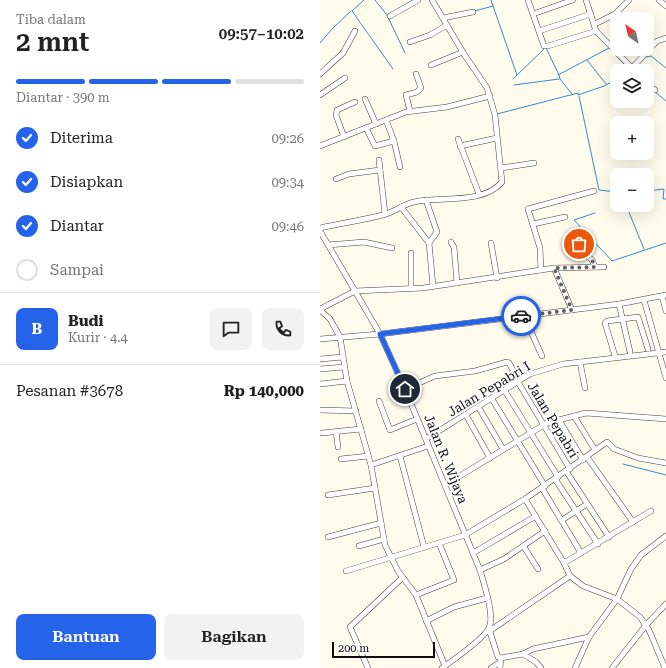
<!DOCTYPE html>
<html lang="id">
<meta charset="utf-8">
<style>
:root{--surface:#fff;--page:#f2f2f2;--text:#222;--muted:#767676;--line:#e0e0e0;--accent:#2563eb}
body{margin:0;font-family:"Roboto Serif",serif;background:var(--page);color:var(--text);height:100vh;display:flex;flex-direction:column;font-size:15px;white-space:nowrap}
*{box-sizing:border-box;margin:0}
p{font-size:13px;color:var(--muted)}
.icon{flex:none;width:22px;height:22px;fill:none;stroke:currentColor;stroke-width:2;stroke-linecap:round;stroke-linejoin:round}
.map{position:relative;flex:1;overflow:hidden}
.panel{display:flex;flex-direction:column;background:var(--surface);width:320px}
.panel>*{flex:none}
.needle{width:26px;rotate:326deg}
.tools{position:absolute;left:290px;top:12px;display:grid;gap:8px}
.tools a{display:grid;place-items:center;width:44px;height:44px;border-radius:8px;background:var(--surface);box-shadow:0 4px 16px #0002;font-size:20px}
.scale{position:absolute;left:12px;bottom:10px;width:103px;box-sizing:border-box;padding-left:4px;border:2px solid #0d0d0d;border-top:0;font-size:11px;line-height:14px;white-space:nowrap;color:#0d0d0d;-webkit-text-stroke:3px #fff;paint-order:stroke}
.pin{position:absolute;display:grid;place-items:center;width:34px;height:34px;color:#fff;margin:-17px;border:2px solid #fff;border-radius:50%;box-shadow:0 1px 4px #0007}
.courier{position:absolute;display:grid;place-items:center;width:40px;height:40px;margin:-20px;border:3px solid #2563eb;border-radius:50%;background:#fff;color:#222;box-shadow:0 1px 5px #0007}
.headline em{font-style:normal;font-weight:600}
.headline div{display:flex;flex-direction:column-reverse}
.headline{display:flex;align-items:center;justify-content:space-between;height:68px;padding:0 16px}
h1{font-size:26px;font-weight:600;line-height:30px}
.bar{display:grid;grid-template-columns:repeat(4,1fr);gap:6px 4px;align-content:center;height:48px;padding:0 16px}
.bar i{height:5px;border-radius:3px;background:var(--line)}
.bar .selected{background:var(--accent)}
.bar p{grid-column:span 4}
.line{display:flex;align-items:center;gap:10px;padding:0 16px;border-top:1px solid var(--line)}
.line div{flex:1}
.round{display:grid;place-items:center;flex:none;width:42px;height:42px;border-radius:8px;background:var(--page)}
ol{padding:0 16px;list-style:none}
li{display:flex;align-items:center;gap:12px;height:44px}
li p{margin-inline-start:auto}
li .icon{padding:4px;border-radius:50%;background:var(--accent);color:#fff;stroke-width:4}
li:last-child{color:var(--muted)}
li i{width:22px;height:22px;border:2px solid var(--line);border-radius:50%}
.action{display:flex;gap:8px;margin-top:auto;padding:8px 16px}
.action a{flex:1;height:46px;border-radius:8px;background:var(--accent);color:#fff;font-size:16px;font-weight:600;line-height:46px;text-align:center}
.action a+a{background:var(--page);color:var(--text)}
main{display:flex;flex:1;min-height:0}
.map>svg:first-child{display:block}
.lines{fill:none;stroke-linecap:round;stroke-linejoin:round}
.stream{stroke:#338bd3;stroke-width:1}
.minor-casing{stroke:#404040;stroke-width:6}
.minor{stroke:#fff;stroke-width:5}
.done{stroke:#62615b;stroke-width:4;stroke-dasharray:0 7.2}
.route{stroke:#2563eb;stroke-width:5}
.labels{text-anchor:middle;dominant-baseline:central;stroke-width:4;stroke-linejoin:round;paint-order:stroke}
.street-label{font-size:13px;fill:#0d0d0d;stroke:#fff}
</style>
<main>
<section class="panel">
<div class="headline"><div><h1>2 mnt</h1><p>Tiba dalam</p></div><em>09:57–10:02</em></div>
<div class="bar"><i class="selected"></i><i class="selected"></i><i class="selected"></i><i></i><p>Diantar · 390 m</p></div>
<ol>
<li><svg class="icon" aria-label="check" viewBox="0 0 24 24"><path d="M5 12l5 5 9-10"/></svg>Diterima<p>09:26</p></li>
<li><svg class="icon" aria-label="check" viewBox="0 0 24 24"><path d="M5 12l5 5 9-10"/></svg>Disiapkan<p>09:34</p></li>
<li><svg class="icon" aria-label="check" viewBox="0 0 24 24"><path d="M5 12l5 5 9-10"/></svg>Diantar<p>09:46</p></li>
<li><i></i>Sampai</li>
</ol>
<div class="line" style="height:72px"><b class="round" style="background:var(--accent);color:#fff">B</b><div><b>Budi</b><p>Kurir · 4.4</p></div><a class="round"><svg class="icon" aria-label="chat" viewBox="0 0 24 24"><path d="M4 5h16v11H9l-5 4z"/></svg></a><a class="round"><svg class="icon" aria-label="phone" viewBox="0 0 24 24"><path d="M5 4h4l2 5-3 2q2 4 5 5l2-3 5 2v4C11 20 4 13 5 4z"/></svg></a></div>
<div class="line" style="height:52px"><div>Pesanan #3678</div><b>Rp 140,000</b></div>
<div class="action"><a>Bantuan</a><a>Bagikan</a></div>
</section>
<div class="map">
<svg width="346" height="668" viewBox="0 0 346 668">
<rect width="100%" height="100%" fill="#fffced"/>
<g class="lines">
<g class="stream">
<path d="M44 0 32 11 73 69"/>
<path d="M55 0 67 15 85 53"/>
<path d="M171 0 197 75"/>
<path d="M155 11 173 6"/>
<path d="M0 43 13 28 31 11"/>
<path d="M226 48 239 75 240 79 252 94"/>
<path d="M290 49 304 64"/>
<path d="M326 57 331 56 346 68"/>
<path d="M267 60 286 84"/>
<path d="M238 75 289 48"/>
<path d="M193 79 225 48"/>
<path d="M194 85 239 79"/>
<path d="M335 92 346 101"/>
<path d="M259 96 279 190 297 192"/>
<path d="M177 114 258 93V95L284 86 297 79"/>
<path d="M327 191 344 189 343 199H346"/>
<path d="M306 205 324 249"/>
<path d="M275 213 254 220 292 261 346 243"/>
<path d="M303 464 346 475"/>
</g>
<defs>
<g id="minor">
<path d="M208 0 224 46H228L276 31"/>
<path d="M266 0 276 31 312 68"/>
<path d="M339 0 346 6"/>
<path d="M213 14 253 0"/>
<path d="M70 16 98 0"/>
<path d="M123 18 153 12"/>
<path d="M275 24 295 14 309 0"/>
<path d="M219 31 271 14"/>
<path d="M90 42 110 35 127 25"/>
<path d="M111 65 143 52"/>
<path d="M313 70 312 68 337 41 346 38"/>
<path d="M0 74 23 53 35 31"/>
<path d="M327 84 335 90"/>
<path d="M0 95 25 78"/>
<path d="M45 99 56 124"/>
<path d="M90 111 86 95 97 92 101 88 96 74"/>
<path d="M66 120 74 141 80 167"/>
<path d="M46 128 55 146 74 141"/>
<path d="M24 137 16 115 17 110 35 102"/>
<path d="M138 139 159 194"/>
<path d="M0 146 86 112 127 107 170 96"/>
<path d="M140 146 177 138"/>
<path d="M59 160 65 214"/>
<path d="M181 168 214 163"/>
<path d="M16 179 29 174 60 170"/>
<path d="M106 200 117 232 109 243"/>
<path d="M81 207 109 243 113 286"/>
<path d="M213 224 245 217"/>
<path d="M0 228C22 223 45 220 66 214 76 211 84 204 94 202 119 196 163 205 182 182L175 115 167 88 144 54 112 0"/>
<path d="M0 231 60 334 85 389 160 570C164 584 175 616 169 628 164 638 132 661 122 668"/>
<path d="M253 234 265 254 272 260 275 267"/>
<path d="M131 242 134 247 137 283"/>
<path d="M171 243 177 278"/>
<path d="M8 245 44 242 72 248"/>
<path d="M91 253V288"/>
<path d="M234 268 252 310"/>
<path d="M221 270 220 248 208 209 274 191"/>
<path d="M342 296 346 311"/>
<path d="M324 300 346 378"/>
<path d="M299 304 310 352"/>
<path d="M0 309 35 291 103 288 234 268 284 267"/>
<path d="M0 310 10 319 20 337 27 381 51 465 65 545 78 571 96 595 125 666"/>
<path d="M204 316 222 356"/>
<path d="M0 339 60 334 299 304 346 295"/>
<path d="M295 356 285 323 287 321 318 317 328 349"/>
<path d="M0 359 23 357"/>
<path d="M260 362 265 388"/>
<path d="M0 369 24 367"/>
<path d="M198 382 250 469"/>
<path d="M0 384 27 381"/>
<path d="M85 389 115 376 155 371 187 362 189 363 199 381"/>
<path d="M185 391 238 477"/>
<path d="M172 399 225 486"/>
<path d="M59 401 70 430 97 419"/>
<path d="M159 408 183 449"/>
<path d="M0 410 36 411"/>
<path d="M146 415 170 458"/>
<path d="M254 416 275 450"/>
<path d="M239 420 263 460"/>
<path d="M16 432 18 447"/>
<path d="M2 433 41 429"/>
<path d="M106 439 210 374 243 364 346 352"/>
<path d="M80 456 104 547"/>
<path d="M267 457 313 522"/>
<path d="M21 459 48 456"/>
<path d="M51 465 108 446"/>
<path d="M246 471 289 537"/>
<path d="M235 479 278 544"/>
<path d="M125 485 227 423 266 413 346 419"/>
<path d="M222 488 261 553"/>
<path d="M8 495 55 488"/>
<path d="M205 499 244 563 250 576 263 586 297 599 320 617 329 630 345 668"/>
<path d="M242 520 267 504"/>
<path d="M8 537 61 523"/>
<path d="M39 546 64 539"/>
<path d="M204 547 218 569"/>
<path d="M153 553 216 516"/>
<path d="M244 563 331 511"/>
<path d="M160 570 184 559 225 531"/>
<path d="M26 571 145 535 205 499 287 442 294 449 318 458 346 463"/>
<path d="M96 595 134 580 119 543"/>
<path d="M106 621 134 607 167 598"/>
<path d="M169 629 178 657 181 658 203 654 216 662 221 668"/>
<path d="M171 630 250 576"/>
<path d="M203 654 213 649 269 637"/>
<path d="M48 668 30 627 82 578"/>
<path d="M171 668 179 663"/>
<path d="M180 668 181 658"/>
<path d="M255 668 269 637 297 599 311 569 321 555 346 536"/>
<path d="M292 668 326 625 346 604"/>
</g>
</defs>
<use href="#minor" class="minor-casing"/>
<use href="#minor" class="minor"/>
</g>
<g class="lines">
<path class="done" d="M201 316 252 310 234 268 275 267C273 259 264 252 259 244"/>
<path class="route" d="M85 389 60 334 201 316"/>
</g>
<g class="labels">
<g class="street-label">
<text transform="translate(169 389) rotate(-31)">Jalan Pepabri I</text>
<text transform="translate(233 420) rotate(59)">Jalan Pepabri</text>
<text transform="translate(126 459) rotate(68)">Jalan R. Wijaya</text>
</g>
</g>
</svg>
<div class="tools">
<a><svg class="needle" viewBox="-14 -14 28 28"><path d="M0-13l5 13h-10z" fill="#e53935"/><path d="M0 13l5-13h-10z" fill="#767676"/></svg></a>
<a><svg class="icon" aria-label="layers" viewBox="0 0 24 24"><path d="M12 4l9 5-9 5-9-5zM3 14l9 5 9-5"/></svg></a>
<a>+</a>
<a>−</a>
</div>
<div class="scale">200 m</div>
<div class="pin" style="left:259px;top:244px;background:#ea580c"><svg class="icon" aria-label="bag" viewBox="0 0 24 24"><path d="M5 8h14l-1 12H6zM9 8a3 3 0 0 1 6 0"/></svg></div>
<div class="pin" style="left:85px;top:389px;background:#1f2937"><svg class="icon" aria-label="home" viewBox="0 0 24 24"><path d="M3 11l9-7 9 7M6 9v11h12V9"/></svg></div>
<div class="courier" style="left:201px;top:316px"><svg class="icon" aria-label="car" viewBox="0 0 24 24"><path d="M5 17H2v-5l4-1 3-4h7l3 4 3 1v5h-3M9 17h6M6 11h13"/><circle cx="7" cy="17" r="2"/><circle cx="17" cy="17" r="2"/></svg></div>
</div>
</main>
